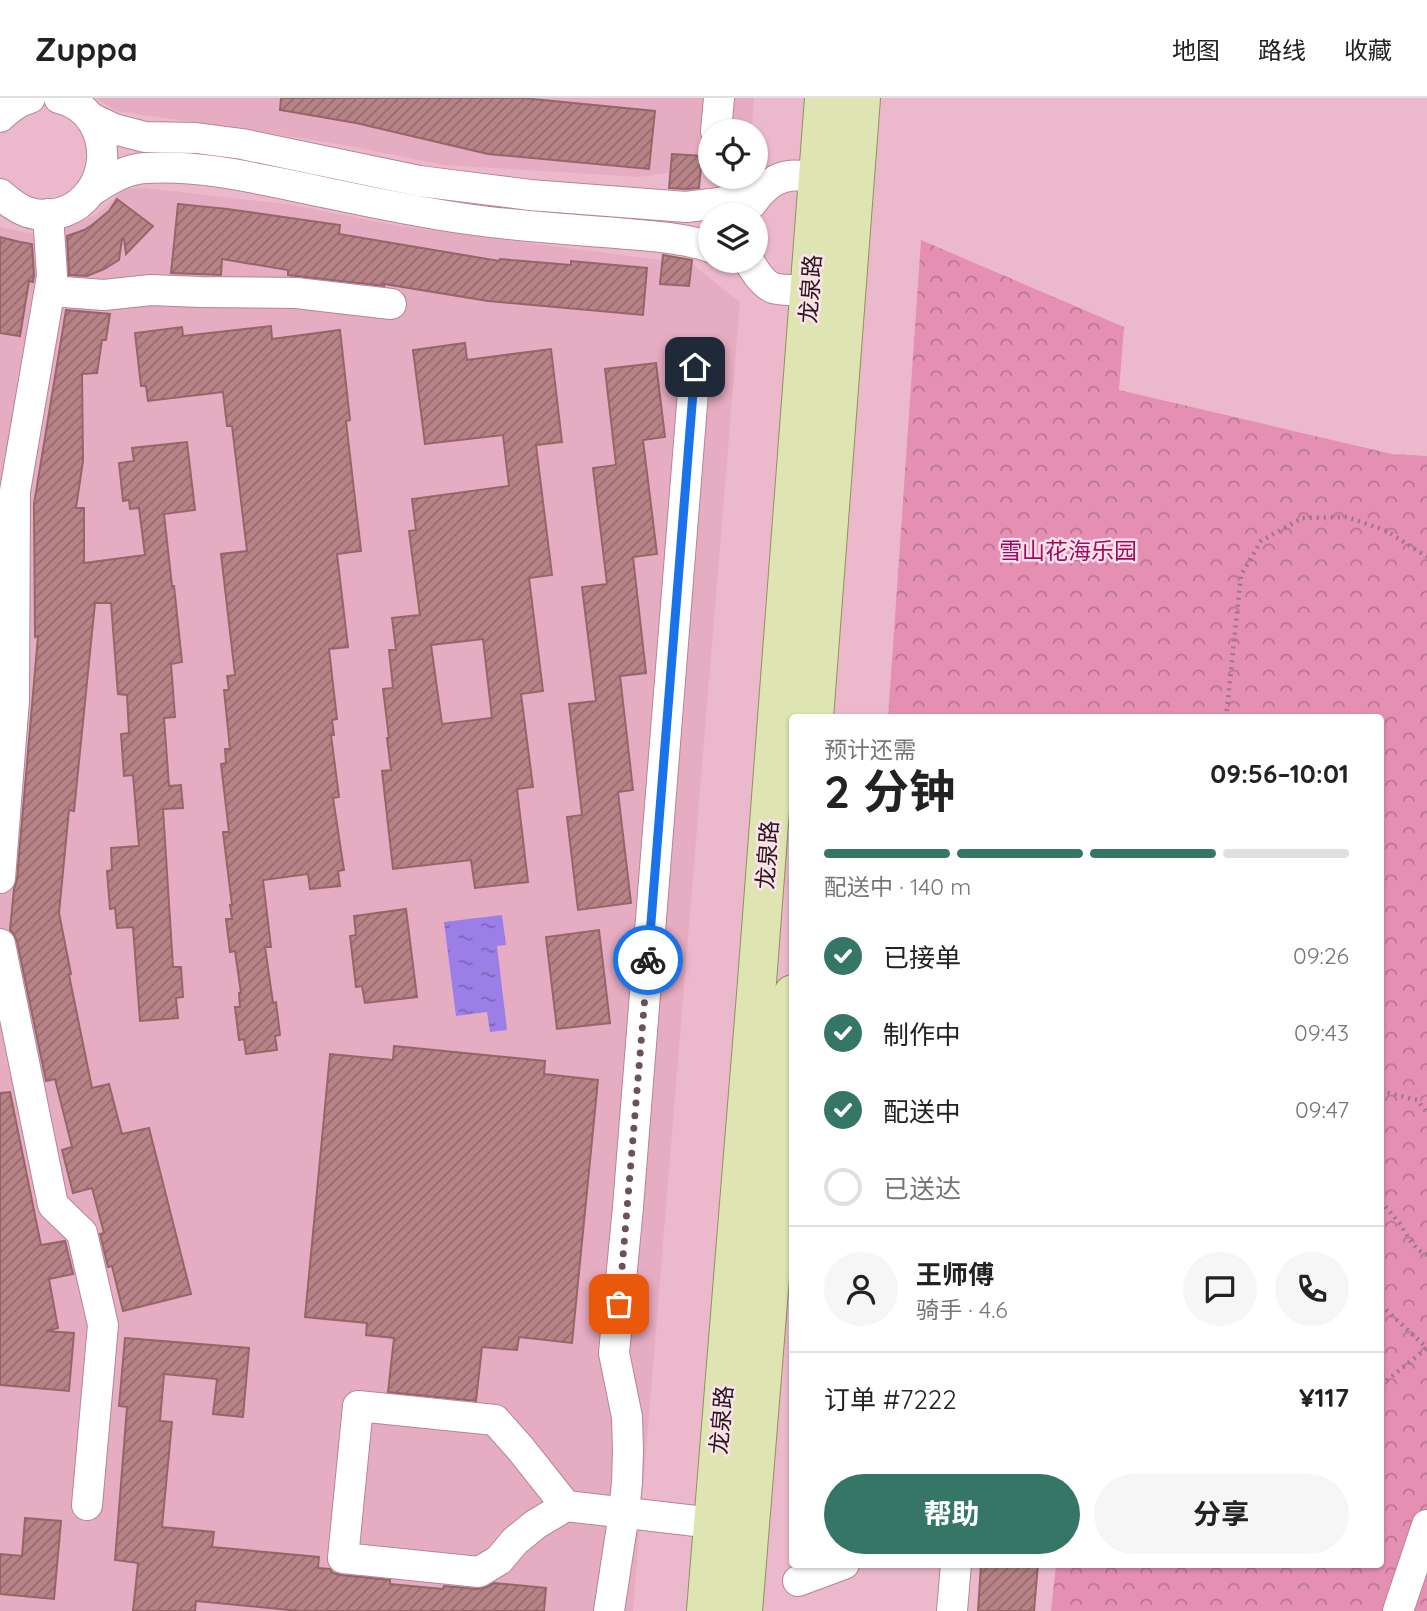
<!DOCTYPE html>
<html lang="zh">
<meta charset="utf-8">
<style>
:root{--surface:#fff;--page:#f6f6f6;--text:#222;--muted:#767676;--line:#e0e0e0;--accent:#357666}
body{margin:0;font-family:Quicksand,"Noto Sans SC",sans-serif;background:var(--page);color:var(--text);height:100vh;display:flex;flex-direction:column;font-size:26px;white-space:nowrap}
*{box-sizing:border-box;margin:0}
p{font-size:23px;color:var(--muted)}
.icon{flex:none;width:38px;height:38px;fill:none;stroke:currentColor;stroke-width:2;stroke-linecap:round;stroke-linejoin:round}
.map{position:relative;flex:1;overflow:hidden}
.side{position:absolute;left:789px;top:616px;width:595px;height:854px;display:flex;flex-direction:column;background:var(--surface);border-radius:7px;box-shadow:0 2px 5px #0004}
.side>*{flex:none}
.fabs{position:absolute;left:698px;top:21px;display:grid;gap:14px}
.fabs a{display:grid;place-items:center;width:70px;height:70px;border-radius:50%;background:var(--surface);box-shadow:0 2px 5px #0004;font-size:35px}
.pin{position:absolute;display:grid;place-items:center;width:60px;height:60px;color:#fff;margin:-30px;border-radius:14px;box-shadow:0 4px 10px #0006}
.courier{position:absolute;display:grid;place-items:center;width:70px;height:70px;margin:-35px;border:5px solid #1a73e8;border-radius:50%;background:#fff;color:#222;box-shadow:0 2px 9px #0007}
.headline em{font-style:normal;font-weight:700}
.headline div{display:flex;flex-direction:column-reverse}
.headline{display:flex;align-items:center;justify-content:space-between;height:119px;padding:0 35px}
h1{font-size:46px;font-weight:700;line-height:52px}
.bar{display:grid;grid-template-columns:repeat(4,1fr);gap:10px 7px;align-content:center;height:84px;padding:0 35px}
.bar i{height:9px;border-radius:5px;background:var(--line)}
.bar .on{background:var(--accent)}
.bar p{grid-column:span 4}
.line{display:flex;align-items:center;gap:18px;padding:0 35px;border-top:2px solid var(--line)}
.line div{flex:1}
.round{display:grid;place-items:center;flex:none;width:74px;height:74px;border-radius:37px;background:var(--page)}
ol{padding:0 35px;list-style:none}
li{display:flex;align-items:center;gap:21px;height:77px}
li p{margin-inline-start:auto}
li .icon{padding:7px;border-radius:50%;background:var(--accent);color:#fff;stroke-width:4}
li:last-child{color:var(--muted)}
li i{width:38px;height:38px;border:4px solid var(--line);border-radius:50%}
.button{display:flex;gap:14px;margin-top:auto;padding:14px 35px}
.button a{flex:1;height:80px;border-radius:42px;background:var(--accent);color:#fff;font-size:28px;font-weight:700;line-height:80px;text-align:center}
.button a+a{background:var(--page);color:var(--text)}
header{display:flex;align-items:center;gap:42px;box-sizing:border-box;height:98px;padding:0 35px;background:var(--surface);border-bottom:2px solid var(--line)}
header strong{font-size:33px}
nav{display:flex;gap:38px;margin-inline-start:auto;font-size:24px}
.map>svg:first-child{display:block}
.built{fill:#e6acc2}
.park{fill:url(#park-crowns)}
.water{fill:url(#water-ripples)}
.building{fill:url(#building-hatch);stroke:#966568;stroke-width:2;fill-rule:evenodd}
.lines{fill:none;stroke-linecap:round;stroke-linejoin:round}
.minor-casing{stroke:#b58597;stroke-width:32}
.major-casing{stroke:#90915c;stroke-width:40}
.path{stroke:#9d7785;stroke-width:4.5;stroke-dasharray:2 5;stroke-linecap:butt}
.minor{stroke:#fff;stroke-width:30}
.major{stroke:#dee5b2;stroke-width:38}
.done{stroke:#6d505b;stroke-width:7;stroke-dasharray:0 12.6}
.route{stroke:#1a73e8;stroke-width:9}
.labels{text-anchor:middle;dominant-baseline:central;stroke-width:5;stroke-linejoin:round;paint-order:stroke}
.street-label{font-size:23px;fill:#29171e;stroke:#fde2eb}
.park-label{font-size:23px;fill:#9c0b5d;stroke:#fde2eb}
</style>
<header>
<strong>Zuppa</strong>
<nav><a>地图</a><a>路线</a><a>收藏</a></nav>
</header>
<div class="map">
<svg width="1427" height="1513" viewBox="0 0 1427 1513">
<defs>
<pattern id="park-crowns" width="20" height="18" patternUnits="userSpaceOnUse" patternTransform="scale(1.75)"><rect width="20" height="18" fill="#e590b2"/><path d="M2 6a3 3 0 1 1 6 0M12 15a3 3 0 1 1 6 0" fill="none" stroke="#ba7590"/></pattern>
<pattern id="water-ripples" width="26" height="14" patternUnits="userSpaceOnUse" patternTransform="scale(1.75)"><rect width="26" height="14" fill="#9b7ee6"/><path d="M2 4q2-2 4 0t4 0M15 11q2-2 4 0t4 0" fill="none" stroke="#7e66ba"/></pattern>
<pattern id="building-hatch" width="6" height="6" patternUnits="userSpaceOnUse" patternTransform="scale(1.75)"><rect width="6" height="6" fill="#b78387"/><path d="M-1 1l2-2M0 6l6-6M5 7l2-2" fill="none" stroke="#956a6e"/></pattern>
</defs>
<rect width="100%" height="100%" fill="#ecb9cc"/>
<g class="built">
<path d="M96 0H754L752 27 747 33H710V68L640 79 443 67 349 48 256 33 116 13Z"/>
<path d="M146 90 292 107 399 128 692 166 740 204 633 1513H0V129L29 135 48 134 65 131 97 116 110 105 122 91Z"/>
</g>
<path class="park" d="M921 142 1124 229 1119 292 1392 356 1427 358V1513H1051L1056 1467 1381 1466V620H888Z"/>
<path class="water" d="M502 817 506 847 497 848 507 932 490 934 487 914 456 918 444 824Z"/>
<g class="building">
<path d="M281 0H522L655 13 649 71 488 56 356 25 280 12Z"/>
<path d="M672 56 702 58 699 90 686 91 669 90Z"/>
<path d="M117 101 153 128 126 156 124 141H122L119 162 104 171 87 178 69 177 67 138 84 132 92 127 109 113Z"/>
<path d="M178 106 227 111 340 127 339 136 499 163 500 161 571 167V163L647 170 643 217 488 203 384 186V188L288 177V172L222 161 221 177 171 175Z"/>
<path d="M0 139 20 144 32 146 34 177 33 184 29 183 20 238 0 235Z"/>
<path d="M663 157 692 162 689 188 660 186Z"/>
<path d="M66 212 110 216 106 242H102L97 275 82 276 83 363 76 410H84V465L145 457 139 410 130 411 129 402 123 403 119 365 134 363 132 350 187 344 195 412 164 416 172 488H174L182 564 171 566 175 619 164 620 169 688 181 687 183 710 163 711 173 869H181L183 899 176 900 178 920 140 923 133 829 117 830 115 810 110 811 107 773 112 772 111 750 139 748 133 677 124 678 121 636 129 635 127 597 118 596 111 505H95L74 713 69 712 59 815 71 876 69 877 92 990 109 986 122 1036 149 1030 191 1196 123 1213 112 1168 108 1169 100 1136 104 1135 92 1090 73 1095 62 1052 72 1049 55 981 46 983 17 843 13 835 10 832 14 791 17 781 38 538 35 539 34 406Z"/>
<path d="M271 228 272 241 340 232 350 322 346 323 361 453 337 456 348 549 329 551 337 621 332 622 334 637H331L339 699 333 700 344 772 338 773 340 788 310 791 308 776 263 782 271 849H265L273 905 276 904 280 937 275 938 277 952 246 956 244 941 239 942 235 909H240L239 895H241L235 853 230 854 226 821H232L230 807H232L223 734H229L221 666 226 665 225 651H230L224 592H229L227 578 235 577 221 456 247 453 232 328H227L223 294 148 303 146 288H141L135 235 182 229 183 238Z"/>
<path d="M465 245 467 262 551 251 562 344 536 347 552 477 529 480 543 593 521 596 533 689 517 691 528 784 475 790 471 762 393 771 382 673 391 672 387 640H389L383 591 393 590 389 552H396L392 520 420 517 409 433 416 432 412 401 509 388 503 337 425 346 413 252ZM483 541 492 620 442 626 431 547Z"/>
<path d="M656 265 665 339 643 342 657 456 633 459 646 575 620 578 633 692 618 694 631 805 578 812 567 719 582 717 569 606 596 603 582 489 607 486 593 370 616 367 605 271Z"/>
<path d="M406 811 417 899 365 905 362 888 356 889 350 838 356 837 354 818Z"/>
<path d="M599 832 610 925 557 931 546 839Z"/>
<path d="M394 948 545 963 544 976 598 982 572 1245 519 1239 517 1252 482 1249 476 1303 388 1294 394 1240 366 1237 367 1225 305 1219 330 956 393 962Z"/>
<path d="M10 994 41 1147 65 1143 73 1176 49 1181 58 1230 46 1233 74 1235 69 1293 0 1287V995Z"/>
<path d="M125 1240 249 1250 243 1319 213 1316 217 1281 164 1276 160 1323 172 1324 162 1429 214 1434 212 1449 319 1459 318 1470 330 1471 333 1475 341 1477 390 1482V1486L443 1491 444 1488 477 1491 487 1489 494 1485 546 1490 544 1513H300L196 1503 195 1513H133L138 1465 115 1462 127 1309 119 1308Z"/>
<path d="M25 1420 61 1423 54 1501 0 1496V1456L22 1458Z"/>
<path d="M981 1466H1038L1034 1513H978Z"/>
</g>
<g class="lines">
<defs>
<g id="minor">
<path d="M0 19C9 10 17 4 30 0"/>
<path d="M91 20 114 31 145 39 196 40 242 46 419 83 530 97 686 109 719 105 742 99 764 91"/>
<path d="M716 33 719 0"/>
<path d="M93 92C109 81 126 71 146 70 196 67 246 78 294 88 352 100 409 113 467 121 516 128 566 131 616 135 647 138 681 139 710 149"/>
<path d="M0 96C8 103 16 110 27 114 81 131 121 71 93 24 86 12 73 3 59 0"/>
<path d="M752 105C760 93 773 80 789 78 798 76 809 79 818 80"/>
<path d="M749 163C754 172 763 186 773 190 782 193 800 192 810 192"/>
<path d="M50 193 104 197 151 192 200 194 296 195 391 206"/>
<path d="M0 780 14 602 15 393 52 178 48 116"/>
<path d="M0 846 53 1107 82 1135 103 1227 87 1407"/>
<path d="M358 1308 495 1322 520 1350 566 1408 536 1426 515 1443 499 1462 479 1474 343 1460Z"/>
<path d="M566 1408 713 1425"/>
<path d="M798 1483 844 1466"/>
<path d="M609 1513 624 1415 627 1384 628 1352 627 1319 614 1255 628 1109 695 269"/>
<path d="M952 1513 956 1466"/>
<path d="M1398 1513 1427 1427"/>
</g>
<g id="major">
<path d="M814 620 861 0"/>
<path d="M706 1513 757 884 824 0"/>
<path d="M743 1513 793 896"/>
</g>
</defs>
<use href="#minor" class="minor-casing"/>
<use href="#major" class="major-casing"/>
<g class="path">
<path d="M1226 620 1241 477 1261 443 1302 420 1347 419 1387 433 1427 459"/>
<path d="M1381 993 1417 1002 1427 1015"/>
<path d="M1381 1103C1387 1111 1394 1118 1400 1126 1408 1138 1413 1151 1427 1157"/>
<path d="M1381 1207 1427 1250"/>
<path d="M1381 1287 1427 1250"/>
</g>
<use href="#minor" class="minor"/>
<use href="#major" class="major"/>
</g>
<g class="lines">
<path class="done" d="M619 1206 648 862"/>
<path class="route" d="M648 862 695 269"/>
</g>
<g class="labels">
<g class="street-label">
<text transform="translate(810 191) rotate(-86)">龙泉路</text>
<text transform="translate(767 757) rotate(-86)">龙泉路</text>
<text transform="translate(721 1322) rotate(-85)">龙泉路</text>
</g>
<g class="park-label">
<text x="1068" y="452">雪山花海乐园</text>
</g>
</g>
</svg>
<div class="fabs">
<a><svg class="icon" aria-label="locate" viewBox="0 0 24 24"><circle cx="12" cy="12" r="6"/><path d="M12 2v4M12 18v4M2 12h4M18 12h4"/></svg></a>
<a><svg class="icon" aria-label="layers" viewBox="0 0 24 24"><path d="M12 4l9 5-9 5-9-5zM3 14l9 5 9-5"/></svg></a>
</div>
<div class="pin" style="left:619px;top:1206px;background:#ea580c"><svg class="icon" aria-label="bag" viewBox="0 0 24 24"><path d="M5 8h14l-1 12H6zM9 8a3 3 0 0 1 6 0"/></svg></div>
<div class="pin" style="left:695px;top:269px;background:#1f2937"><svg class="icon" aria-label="home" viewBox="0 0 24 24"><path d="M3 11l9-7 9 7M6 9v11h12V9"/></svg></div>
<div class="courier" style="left:648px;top:862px"><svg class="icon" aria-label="bike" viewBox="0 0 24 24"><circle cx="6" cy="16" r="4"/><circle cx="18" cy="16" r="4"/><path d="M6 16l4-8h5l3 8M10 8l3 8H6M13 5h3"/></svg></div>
<section class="side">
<div class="headline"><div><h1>2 分钟</h1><p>预计还需</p></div><em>09:56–10:01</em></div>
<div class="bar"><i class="on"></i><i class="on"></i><i class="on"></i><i></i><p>配送中 · 140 m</p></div>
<ol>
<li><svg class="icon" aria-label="check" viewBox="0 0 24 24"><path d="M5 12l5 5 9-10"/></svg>已接单<p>09:26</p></li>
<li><svg class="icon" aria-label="check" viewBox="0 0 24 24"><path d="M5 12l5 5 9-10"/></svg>制作中<p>09:43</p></li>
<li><svg class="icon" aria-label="check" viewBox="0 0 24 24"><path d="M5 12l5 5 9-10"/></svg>配送中<p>09:47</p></li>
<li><i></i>已送达</li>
</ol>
<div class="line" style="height:126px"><a class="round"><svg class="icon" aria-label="person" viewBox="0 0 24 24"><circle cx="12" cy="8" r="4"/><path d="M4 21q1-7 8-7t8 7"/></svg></a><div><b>王师傅</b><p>骑手 · 4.6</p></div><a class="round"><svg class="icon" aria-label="chat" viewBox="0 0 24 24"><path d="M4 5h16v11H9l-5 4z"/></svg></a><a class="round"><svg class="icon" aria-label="phone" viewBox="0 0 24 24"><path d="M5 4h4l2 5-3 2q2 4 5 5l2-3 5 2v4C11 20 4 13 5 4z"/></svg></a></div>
<div class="line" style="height:91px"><div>订单 #7222</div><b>¥117</b></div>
<div class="button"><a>帮助</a><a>分享</a></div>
</section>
</div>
